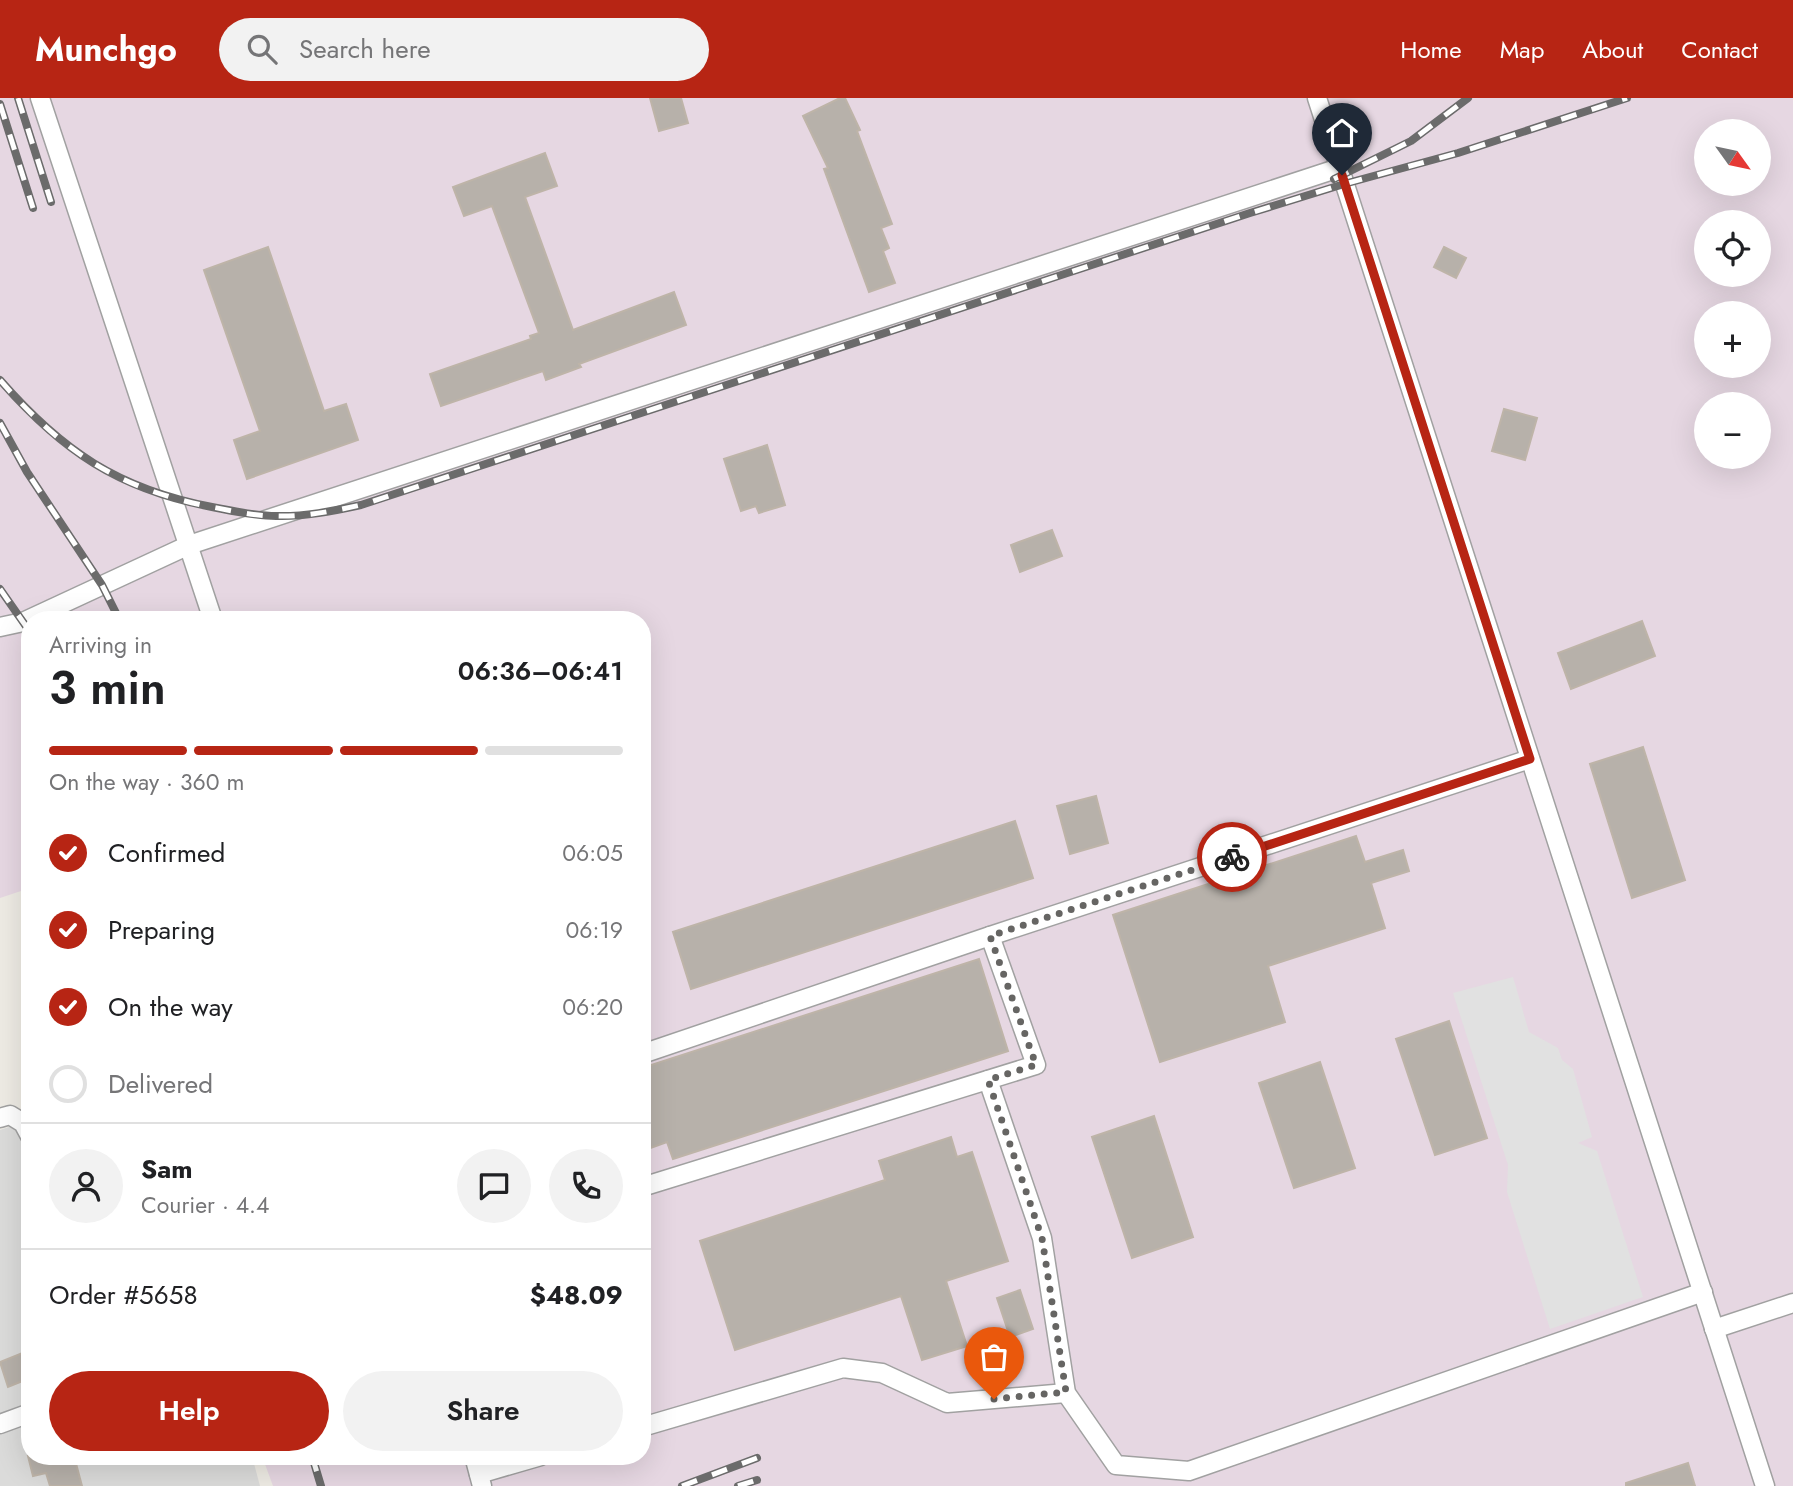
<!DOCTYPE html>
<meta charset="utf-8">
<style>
:root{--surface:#fff;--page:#f2f2f2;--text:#202124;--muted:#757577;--line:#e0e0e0;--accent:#b72514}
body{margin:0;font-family:Jost,sans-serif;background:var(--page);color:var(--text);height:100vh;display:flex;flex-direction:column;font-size:26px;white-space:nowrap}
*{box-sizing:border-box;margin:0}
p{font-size:23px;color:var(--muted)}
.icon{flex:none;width:38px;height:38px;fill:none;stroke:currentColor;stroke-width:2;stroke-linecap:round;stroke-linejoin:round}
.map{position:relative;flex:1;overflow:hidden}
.panel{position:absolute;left:21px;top:513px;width:630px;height:854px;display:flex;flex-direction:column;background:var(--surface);border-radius:28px;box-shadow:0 7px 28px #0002}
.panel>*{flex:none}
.needle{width:46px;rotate:123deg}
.tools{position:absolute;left:1694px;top:21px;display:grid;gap:14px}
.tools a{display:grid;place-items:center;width:77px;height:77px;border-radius:50%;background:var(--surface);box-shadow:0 7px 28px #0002;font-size:35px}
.pin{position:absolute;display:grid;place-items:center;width:60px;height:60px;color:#fff;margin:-72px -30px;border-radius:50% 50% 50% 0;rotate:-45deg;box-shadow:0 0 7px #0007}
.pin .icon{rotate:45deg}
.courier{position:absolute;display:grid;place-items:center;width:70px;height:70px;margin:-35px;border:5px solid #b72514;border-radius:50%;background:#fff;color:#222;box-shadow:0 2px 9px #0007}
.overview em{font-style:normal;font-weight:600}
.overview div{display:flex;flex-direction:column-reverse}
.overview{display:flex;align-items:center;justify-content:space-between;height:119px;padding:0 28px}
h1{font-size:46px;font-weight:600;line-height:52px}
.bar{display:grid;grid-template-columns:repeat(4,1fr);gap:10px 7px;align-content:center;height:84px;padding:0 28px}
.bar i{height:9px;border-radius:5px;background:var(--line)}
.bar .selected{background:var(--accent)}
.bar p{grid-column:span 4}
.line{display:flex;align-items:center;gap:18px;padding:0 28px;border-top:2px solid var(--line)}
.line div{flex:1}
.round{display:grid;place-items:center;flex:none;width:74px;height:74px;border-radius:37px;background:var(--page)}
ol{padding:0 28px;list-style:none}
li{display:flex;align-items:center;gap:21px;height:77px}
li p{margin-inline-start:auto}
li .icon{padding:7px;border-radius:50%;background:var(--accent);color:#fff;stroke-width:4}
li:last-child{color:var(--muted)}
li i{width:38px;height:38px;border:4px solid var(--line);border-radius:50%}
.action{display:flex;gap:14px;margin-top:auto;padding:14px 28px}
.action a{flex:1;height:80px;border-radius:42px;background:var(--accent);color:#fff;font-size:28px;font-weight:600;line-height:80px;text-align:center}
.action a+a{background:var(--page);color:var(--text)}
header{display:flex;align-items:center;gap:42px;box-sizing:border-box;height:98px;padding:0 35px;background:var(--accent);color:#fff}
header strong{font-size:33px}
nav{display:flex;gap:38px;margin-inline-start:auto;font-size:24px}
.search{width:490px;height:63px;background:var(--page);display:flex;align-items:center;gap:18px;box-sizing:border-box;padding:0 24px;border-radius:38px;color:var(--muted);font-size:26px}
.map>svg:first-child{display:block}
.residential{fill:#dbdbda}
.industrial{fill:#e6d7e2;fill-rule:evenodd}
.parking{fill:#e1e1e1}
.building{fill:#b7b1aa;stroke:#beb4a8;stroke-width:2}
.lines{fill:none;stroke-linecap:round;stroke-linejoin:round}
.minor-casing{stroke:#a1a1a1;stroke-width:21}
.minor{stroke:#fff;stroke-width:18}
.rail-casing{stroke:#6b6b6b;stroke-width:8}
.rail{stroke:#fff;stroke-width:5;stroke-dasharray:16;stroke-linecap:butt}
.done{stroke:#666563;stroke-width:7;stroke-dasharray:0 12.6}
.route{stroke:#b72514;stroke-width:9}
</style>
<header>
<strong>Munchgo</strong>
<div class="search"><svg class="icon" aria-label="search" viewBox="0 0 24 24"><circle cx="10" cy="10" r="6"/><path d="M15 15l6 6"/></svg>Search here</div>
<nav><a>Home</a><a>Map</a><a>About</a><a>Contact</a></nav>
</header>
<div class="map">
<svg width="1793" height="1388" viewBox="0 0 1793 1388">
<rect width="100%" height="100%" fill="#eeebe4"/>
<path class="residential" d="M30 1022V1358H252L260 1388H0V1032Z"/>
<path class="industrial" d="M0 0H1793V1388H273L262 1358H642V522H30V790L0 800ZM1706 33H1759V86H1706ZM1706 124H1759V177H1706ZM1706 215H1759V268H1706ZM1706 306H1759V359H1706Z"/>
<path class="parking" d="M1513 879 1529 934 1558 950 1562 962 1573 971 1592 1039 1578 1045 1597 1053 1643 1199 1550 1231 1507 1094 1508 1067 1453 895Z"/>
<g class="building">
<path d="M650 0H681L688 25 659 33Z"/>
<path d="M840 0H845L860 32 857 33 892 126 881 130 889 150 883 153 895 185 869 194 824 71 828 70 803 18Z"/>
<path d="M545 55 557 88 525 99 573 232 674 194 686 227 579 266 581 269 546 282 543 273 441 308 430 276 531 241 530 238 539 235 492 108 464 118 453 89Z"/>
<path d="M268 149 324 313 346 306 358 342 247 381 234 342 260 333 204 172Z"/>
<path d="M1444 149 1466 160 1456 180 1434 169Z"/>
<path d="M1504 311 1537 320 1525 362 1492 353Z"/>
<path d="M767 347 785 407 759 415 756 408 741 413 724 361Z"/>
<path d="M1052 432 1062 458 1020 474 1011 447Z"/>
<path d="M1642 523 1655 558 1571 591 1558 555Z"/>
<path d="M1643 649 1685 782 1632 800 1590 666Z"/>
<path d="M1096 698 1108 745 1070 756 1057 708Z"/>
<path d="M1015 723 1033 780 691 891 673 834Z"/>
<path d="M1356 738 1365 764 1403 752 1409 773 1371 785 1385 830 1268 868 1285 924 1160 964 1113 817Z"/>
<path d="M979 861 1008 953 673 1061 667 1044 642 1053V970Z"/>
<path d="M1449 923 1487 1040 1435 1057 1396 941Z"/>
<path d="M1320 964 1355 1070 1294 1090 1259 985Z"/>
<path d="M1154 1018 1193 1139 1132 1160 1092 1039Z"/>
<path d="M951 1039 957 1059 972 1054 1008 1163 946 1183 967 1248 922 1262 901 1198 735 1252 700 1143 885 1082 879 1063Z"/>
<path d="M1020 1192 1033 1231 1010 1239 997 1200Z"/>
<path d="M30 1252V1280L8 1289 0 1264Z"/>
<path d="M28 1358H74L82 1388H50L46 1375 33 1378Z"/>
<path d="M1688 1365 1695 1388H1626V1385Z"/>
</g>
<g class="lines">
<defs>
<g id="minor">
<path d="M40 0 213 522"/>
<path d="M1317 0 1765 1388"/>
<path d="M0 529 23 524 189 447 1339 70"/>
<path d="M642 956 990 838 1530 661"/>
<path d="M988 982 1042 1140 1066 1295 1116 1367 1189 1373 1703 1194"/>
<path d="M0 1020 10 1017 23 1025 30 1038"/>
<path d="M642 1089 1036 967 990 838"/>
<path d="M1714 1231 1793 1205"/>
<path d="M0 1326 30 1315"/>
<path d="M642 1329 843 1270 882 1275 947 1305 1066 1295"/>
<path d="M474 1358 482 1388"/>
<path d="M479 1376 541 1358"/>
</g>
</defs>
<use href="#minor" class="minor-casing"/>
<use href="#minor" class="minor"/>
<defs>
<g id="rail">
<path d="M18 0 51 104"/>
<path d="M0 6 33 110"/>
<path d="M1334 81 1411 43 1468 0"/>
<path d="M0 282C62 353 118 391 212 409 233 413 255 418 276 418 304 419 333 413 361 407L1250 115 1344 86 1458 55 1627 0"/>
<path d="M0 325 27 374 102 487 116 515"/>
<path d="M0 491 30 534"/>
<path d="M312 1358 321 1388"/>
<path d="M682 1388 757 1360"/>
<path d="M738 1388 757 1382"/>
</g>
</defs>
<use href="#rail" class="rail-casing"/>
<use href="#rail" class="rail"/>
</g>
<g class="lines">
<path class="done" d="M994 1301 1066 1294 1042 1140 988 982 1036 967 990 838 1232 759"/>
<path class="route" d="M1232 759 1530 661 1342 77"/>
</g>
</svg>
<div class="tools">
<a><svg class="needle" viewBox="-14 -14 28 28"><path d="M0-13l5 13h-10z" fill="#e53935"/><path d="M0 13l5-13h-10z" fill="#757577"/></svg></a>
<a><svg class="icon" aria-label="locate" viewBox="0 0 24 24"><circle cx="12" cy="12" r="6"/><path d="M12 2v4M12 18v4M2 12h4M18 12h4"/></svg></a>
<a>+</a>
<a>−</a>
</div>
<div class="pin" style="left:994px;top:1301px;background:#ea580c"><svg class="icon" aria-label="bag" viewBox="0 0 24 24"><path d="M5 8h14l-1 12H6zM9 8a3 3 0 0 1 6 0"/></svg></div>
<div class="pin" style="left:1342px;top:77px;background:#1f2937"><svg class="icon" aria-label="home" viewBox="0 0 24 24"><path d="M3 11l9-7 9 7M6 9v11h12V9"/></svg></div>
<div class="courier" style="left:1232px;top:759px"><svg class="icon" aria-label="bike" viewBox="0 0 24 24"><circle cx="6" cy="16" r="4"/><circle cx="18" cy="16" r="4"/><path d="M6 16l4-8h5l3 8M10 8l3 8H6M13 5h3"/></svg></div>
<section class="panel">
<div class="overview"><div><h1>3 min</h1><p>Arriving in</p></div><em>06:36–06:41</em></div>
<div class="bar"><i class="selected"></i><i class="selected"></i><i class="selected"></i><i></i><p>On the way · 360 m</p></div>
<ol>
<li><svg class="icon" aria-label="check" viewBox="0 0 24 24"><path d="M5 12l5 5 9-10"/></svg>Confirmed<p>06:05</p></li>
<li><svg class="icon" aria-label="check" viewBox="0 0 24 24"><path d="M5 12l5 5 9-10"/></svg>Preparing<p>06:19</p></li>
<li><svg class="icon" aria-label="check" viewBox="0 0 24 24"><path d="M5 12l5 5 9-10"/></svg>On the way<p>06:20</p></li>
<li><i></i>Delivered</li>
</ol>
<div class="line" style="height:126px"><a class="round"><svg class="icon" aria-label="person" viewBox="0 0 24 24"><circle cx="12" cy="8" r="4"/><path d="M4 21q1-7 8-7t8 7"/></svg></a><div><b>Sam</b><p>Courier · 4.4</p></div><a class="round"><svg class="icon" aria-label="chat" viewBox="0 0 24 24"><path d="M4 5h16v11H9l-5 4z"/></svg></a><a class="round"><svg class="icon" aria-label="phone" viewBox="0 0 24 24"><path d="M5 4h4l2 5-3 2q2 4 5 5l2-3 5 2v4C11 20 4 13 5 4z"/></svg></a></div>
<div class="line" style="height:91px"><div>Order #5658</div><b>$48.09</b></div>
<div class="action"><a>Help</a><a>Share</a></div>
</section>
</div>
